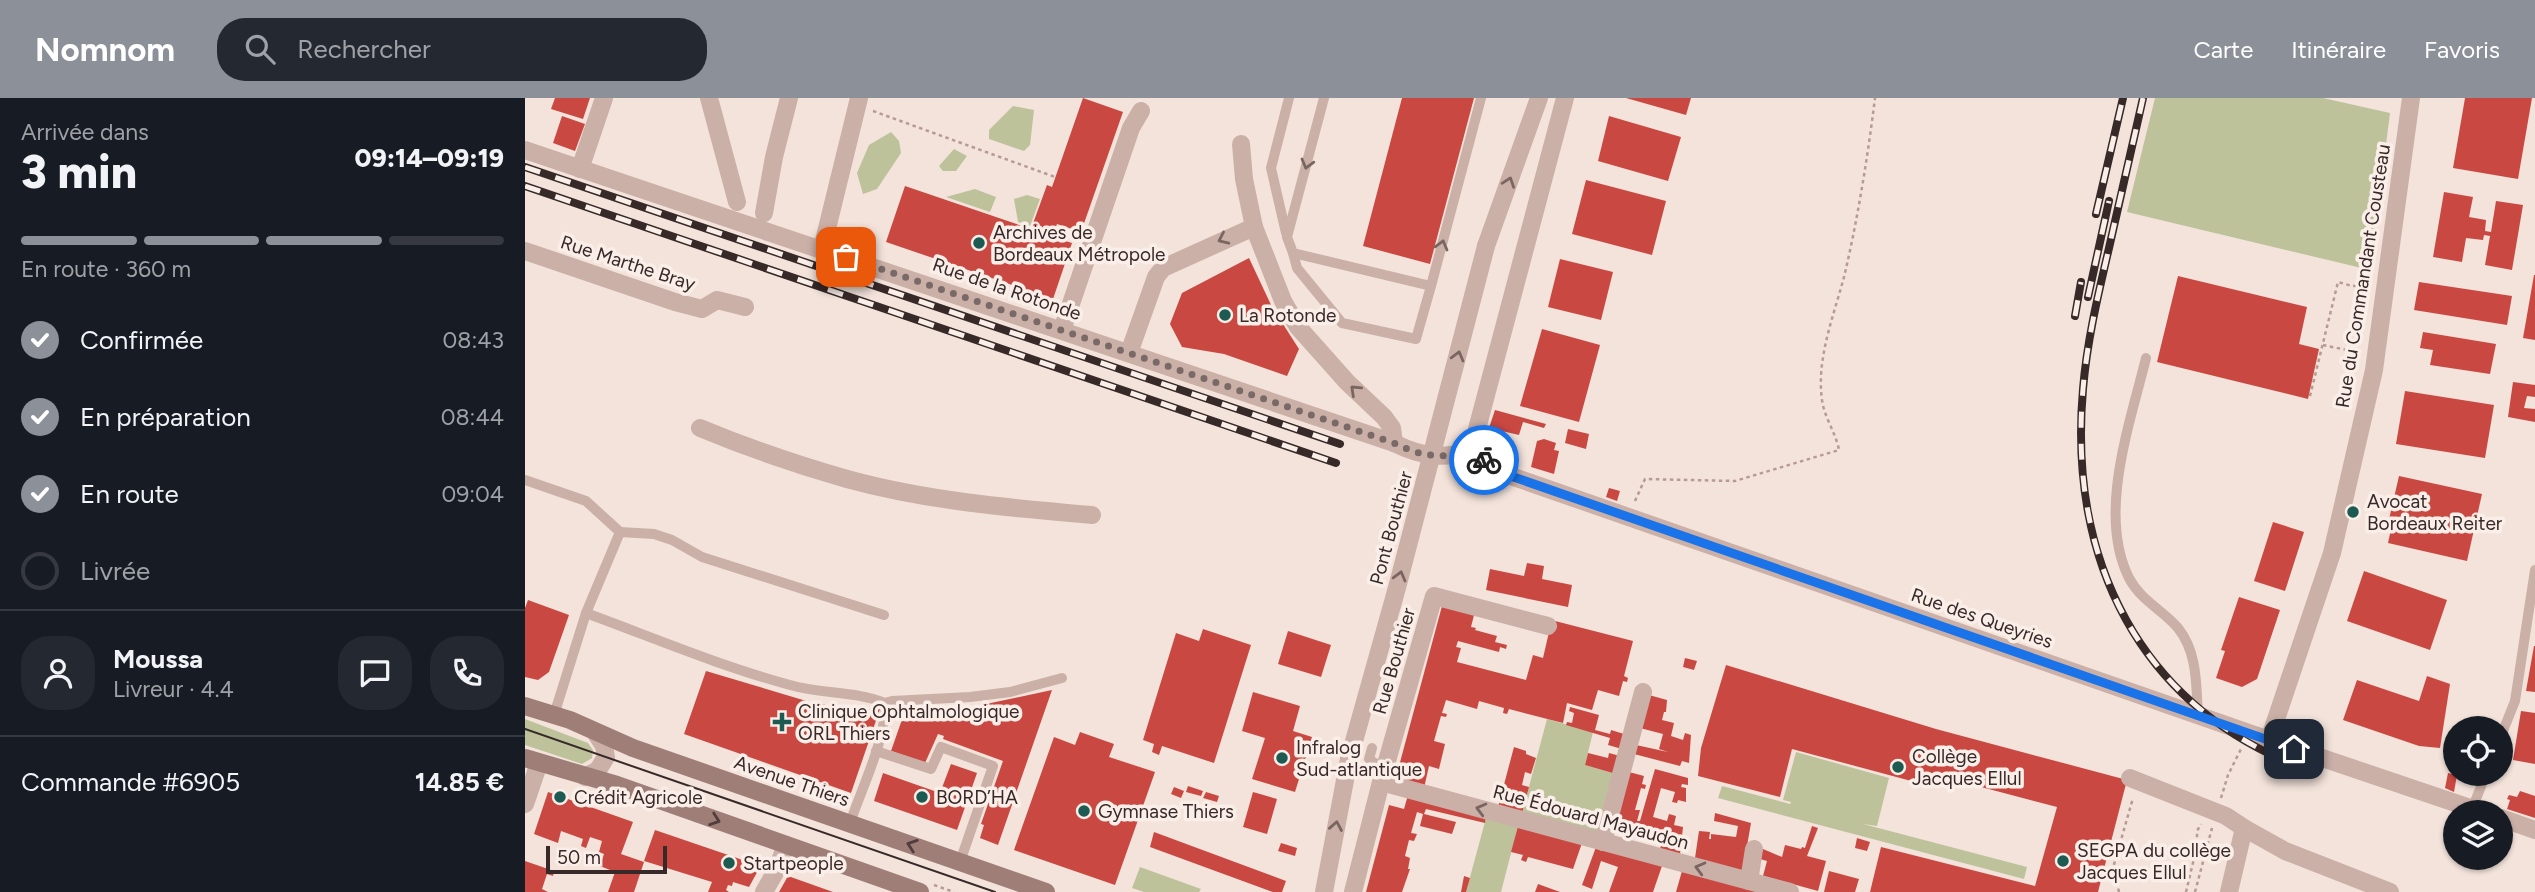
<!DOCTYPE html>
<html lang="fr">
<meta charset="utf-8">
<style>
:root{--surface:#171b24;--page:#242831;--text:#f1f3f6;--muted:#9ea1a6;--line:#363941;--accent:#8c9099}
body{margin:0;font-family:Figtree,sans-serif;background:var(--page);color:var(--text);height:100vh;display:flex;flex-direction:column;font-size:26px;white-space:nowrap}
*{box-sizing:border-box;margin:0}
p{font-size:23px;color:var(--muted)}
.icon{flex:none;width:38px;height:38px;fill:none;stroke:currentColor;stroke-width:2;stroke-linecap:round;stroke-linejoin:round}
.map{position:relative;flex:1;overflow:hidden}
.drawer{display:flex;flex-direction:column;background:var(--surface);width:525px}
.drawer>*{flex:none}
.fabs{position:absolute;left:1918px;top:618px;display:grid;gap:14px}
.fabs a{display:grid;place-items:center;width:70px;height:70px;border-radius:50%;background:var(--surface);box-shadow:0 2px 5px #0004;font-size:35px}
.scale{position:absolute;left:21px;bottom:18px;width:121px;box-sizing:border-box;padding-left:7px;border:4px solid #372928;border-top:0;font-size:19px;line-height:24px;white-space:nowrap;color:#372928;-webkit-text-stroke:5px #faeee8;paint-order:stroke}
.pin{position:absolute;display:grid;place-items:center;width:60px;height:60px;color:#fff;margin:-30px;border-radius:14px;box-shadow:0 4px 10px #0006}
.courier{position:absolute;display:grid;place-items:center;width:70px;height:70px;margin:-35px;border:5px solid #1a73e8;border-radius:50%;background:#fff;color:#222;box-shadow:0 2px 9px #0007}
.summary em{font-style:normal;font-weight:800}
.summary div{display:flex;flex-direction:column-reverse}
.summary{display:flex;align-items:center;justify-content:space-between;height:119px;padding:0 21px}
h1{font-size:46px;font-weight:800;line-height:52px}
.bar{display:grid;grid-template-columns:repeat(4,1fr);gap:10px 7px;align-content:center;height:84px;padding:0 21px}
.bar i{height:9px;border-radius:5px;background:var(--line)}
.bar .selected{background:var(--accent)}
.bar p{grid-column:span 4}
.line{display:flex;align-items:center;gap:18px;padding:0 21px;border-top:2px solid var(--line)}
.line div{flex:1}
.round{display:grid;place-items:center;flex:none;width:74px;height:74px;border-radius:28px;background:var(--page)}
ol{padding:0 21px;list-style:none}
li{display:flex;align-items:center;gap:21px;height:77px}
li p{margin-inline-start:auto}
li .icon{padding:7px;border-radius:50%;background:var(--accent);color:#fff;stroke-width:4}
li:last-child{color:var(--muted)}
li i{width:38px;height:38px;border:4px solid var(--line);border-radius:50%}
header{display:flex;align-items:center;gap:42px;box-sizing:border-box;height:98px;padding:0 35px;background:var(--accent);color:#fff}
header strong{font-size:33px}
nav{display:flex;gap:38px;margin-inline-start:auto;font-size:24px}
.search{width:490px;height:63px;background:var(--page);display:flex;align-items:center;gap:18px;box-sizing:border-box;padding:0 24px;border-radius:28px;color:var(--muted);font-size:26px}
main{display:flex;flex:1;min-height:0}
.map>svg:first-child{display:block}
.green{fill:#bdc29b}
.building{fill:#ca4842}
.lines{fill:none;stroke-linecap:round;stroke-linejoin:round}
.path{stroke:#b79a91;stroke-width:2.5;stroke-dasharray:3.5 3.5;stroke-linecap:butt}
.lane{stroke:#cbb0a7;stroke-width:10}
.street{stroke:#cbb0a7;stroke-width:18}
.secondary{stroke:#9f7e78;stroke-width:18}
.tram{stroke:#372928;stroke-width:2}
.rail-casing{stroke:#372928;stroke-width:8}
.rail{stroke:#faeee8;stroke-width:5;stroke-dasharray:16;stroke-linecap:butt}
.street-bridge{stroke:#cbb0a7;stroke-width:18}
.oneway{stroke:#7a6661}
.oneway2{stroke:#513e3c}
.done{stroke:#796a67;stroke-width:7;stroke-dasharray:0 12.6}
.route{stroke:#1a73e8;stroke-width:9}
.poi-dot{fill:#1c5a52;stroke:#faeee8;stroke-width:2.5}
.labels{text-anchor:middle;dominant-baseline:central;stroke-width:7;stroke-linejoin:round;paint-order:stroke}
.poi-label{font-size:19px;fill:#372928;stroke:#faeee8;text-anchor:start}
.street-label{font-size:19px;fill:#372928;stroke:#faeee8}
</style>
<header>
<strong>Nomnom</strong>
<div class="search"><svg class="icon" aria-label="search" viewBox="0 0 24 24"><circle cx="10" cy="10" r="6"/><path d="M15 15l6 6"/></svg>Rechercher</div>
<nav><a>Carte</a><a>Itinéraire</a><a>Favoris</a></nav>
</header>
<main>
<section class="drawer">
<div class="summary"><div><h1>3 min</h1><p>Arrivée dans</p></div><em>09:14–09:19</em></div>
<div class="bar"><i class="selected"></i><i class="selected"></i><i class="selected"></i><i></i><p>En route · 360 m</p></div>
<ol>
<li><svg class="icon" aria-label="check" viewBox="0 0 24 24"><path d="M5 12l5 5 9-10"/></svg>Confirmée<p>08:43</p></li>
<li><svg class="icon" aria-label="check" viewBox="0 0 24 24"><path d="M5 12l5 5 9-10"/></svg>En préparation<p>08:44</p></li>
<li><svg class="icon" aria-label="check" viewBox="0 0 24 24"><path d="M5 12l5 5 9-10"/></svg>En route<p>09:04</p></li>
<li><i></i>Livrée</li>
</ol>
<div class="line" style="height:126px"><a class="round"><svg class="icon" aria-label="person" viewBox="0 0 24 24"><circle cx="12" cy="8" r="4"/><path d="M4 21q1-7 8-7t8 7"/></svg></a><div><b>Moussa</b><p>Livreur · 4.4</p></div><a class="round"><svg class="icon" aria-label="chat" viewBox="0 0 24 24"><path d="M4 5h16v11H9l-5 4z"/></svg></a><a class="round"><svg class="icon" aria-label="phone" viewBox="0 0 24 24"><path d="M5 4h4l2 5-3 2q2 4 5 5l2-3 5 2v4C11 20 4 13 5 4z"/></svg></a></div>
<div class="line" style="height:91px"><div>Commande #6905</div><b>14.85 €</b></div>
</section>
<div class="map">
<svg width="2010" height="794" viewBox="0 0 2010 794">
<rect width="100%" height="100%" fill="#f3e3db"/>
<g class="green">
<path d="M1630 0H1798L1865 15 1845 172 1602 114Z"/>
<path d="M488 8 509 12 505 47 499 53 464 41V32Z"/>
<path d="M366 34 374 43 376 55 352 91 338 96 332 75 344 47Z"/>
<path d="M429 51 442 58 431 73H418L414 68Z"/>
<path d="M450 91 471 99 465 114 421 99Z"/>
<path d="M502 97 515 101 505 128 493 124 489 101Z"/>
<path d="M0 621 63 645 68 652 67 660 57 666 0 647Z"/>
<path d="M1022 621 1068 634 1060 667 1091 676 1074 737 997 715Z"/>
<path d="M1271 654 1364 680 1352 728 1338 726 1502 769 1499 781 1193 700 1197 688 1265 706 1266 704 1258 702Z"/>
<path d="M961 720 993 728 976 794H941Z"/>
<path d="M615 769 676 791 674 794H619L607 790Z"/>
</g>
<g class="building">
<path d="M30 0H65L58 21 26 11Z"/>
<path d="M558 0 598 14 556 134 532 126 527 139 547 145 528 201 361 144 380 88 506 131 522 87 527 89Z"/>
<path d="M877 0H949L905 166 838 148Z"/>
<path d="M1101 0H1166L1161 17Z"/>
<path d="M1940 0H2007L1993 81 1928 70Z"/>
<path d="M37 18 60 26 50 53 28 45Z"/>
<path d="M1084 18 1156 39 1143 83 1073 63Z"/>
<path d="M1061 82 1141 103 1127 157 1047 136Z"/>
<path d="M1919 94 1948 99 1944 119 1961 122 1960 133 1966 134 1971 103 1998 107 1987 172 1960 167 1965 138 1959 137 1958 142 1941 140 1937 164 1908 159Z"/>
<path d="M724 160 747 209 774 251 762 278 699 256 657 249 645 226 657 195Z"/>
<path d="M1035 161 1088 174 1076 222 1023 209Z"/>
<path d="M2009 177H2010V242L1998 240Z"/>
<path d="M1653 178 1782 209 1774 246 1794 251 1783 301 1632 264Z"/>
<path d="M1894 184 1987 198 1982 227 1889 212Z"/>
<path d="M1017 231 1075 247 1054 324 995 308Z"/>
<path d="M1898 234 1971 246 1965 276 1905 267 1908 252 1895 250Z"/>
<path d="M1988 284 2010 287V299L2002 298 1999 310 2010 311V324L1983 319Z"/>
<path d="M1880 293 1969 307 1960 360 1871 346Z"/>
<path d="M970 312 1021 326 1019 330 998 324 994 337 964 330Z"/>
<path d="M1043 331 1064 336 1061 351 1040 345Z"/>
<path d="M1019 341 1031 345 1029 352 1034 353 1029 376 1006 369 1012 343Z"/>
<path d="M1874 378 1957 396 1942 463 1863 445 1866 431 1862 430Z"/>
<path d="M1084 390 1095 393 1092 403 1081 399Z"/>
<path d="M1748 424 1779 434 1760 493 1729 483Z"/>
<path d="M1002 465 1019 468 1017 481 1047 487 1043 509 961 492 965 471 999 478Z"/>
<path d="M1839 473 1922 502 1905 552 1822 523Z"/>
<path d="M1714 499 1755 512 1732 581 1717 589 1691 580 1700 553 1696 552Z"/>
<path d="M3 502 44 517 24 574 13 582 0 579V510Z"/>
<path d="M917 508 949 517 946 529 951 530 950 532 972 538 970 544 982 547 981 551 975 549 974 554 933 543 931 549 936 550 932 564 1001 582 1008 557 1018 560 1024 534 1028 535 1030 523 1108 543 1099 578 1103 580 1102 584 1098 583 1094 598 1073 592 1067 612 1042 605 1038 625 984 611 982 616 978 615 979 610 954 603 952 611 921 602 917 615 922 616 921 619 916 618 909 643 920 646 914 671 904 668 899 690 870 683Z"/>
<path d="M678 531 726 547 689 665 637 648 634 657 627 654 629 646 618 642 651 535 674 543Z"/>
<path d="M763 533 806 547 796 579 753 566Z"/>
<path d="M2009 548H2010V594L2001 593Z"/>
<path d="M1160 560 1172 563 1169 572 1158 569Z"/>
<path d="M1201 567 1411 631 1602 682 1573 794H1345L1356 749 1510 788 1532 709 1392 672 1390 684 1267 651 1255 699 1173 678 1176 650Z"/>
<path d="M181 573 288 605 328 611H355L326 695 159 636Z"/>
<path d="M1902 578 1925 586 1915 650 1894 648 1818 622 1832 582 1894 603Z"/>
<path d="M527 592 473 747 455 740 459 727 456 726 478 663 418 641 419 638 413 636 400 665 366 653 380 613 447 609Z"/>
<path d="M728 594 775 608 768 633 787 639 770 694 727 681 740 640 717 633Z"/>
<path d="M1124 597 1142 602 1141 614H1139L1137 622 1149 625 1146 638 1158 642 1160 635 1166 637 1164 665 1157 663 1155 668 1109 656 1111 647 1143 654 1134 651 1138 636 1115 630Z"/>
<path d="M1045 609 1074 617 1070 632 1085 636 1086 632 1099 636 1097 651 1083 647 1085 640 1041 627 1042 624 1047 625 1049 615 1044 613Z"/>
<path d="M1996 613 2010 615V666L1988 662Z"/>
<path d="M555 634 589 646 584 659 630 674 590 787 489 752 529 639 550 647Z"/>
<path d="M989 649 1001 653V656L1011 660 1006 676 1000 674 997 687 1004 689 997 715 973 709Z"/>
<path d="M1063 655 1083 660 1084 655 1095 658 1091 676 1060 667Z"/>
<path d="M426 666 452 675 432 732 349 703 358 675 415 695Z"/>
<path d="M1130 671 1163 680V687L1157 686 1156 689 1161 690V704L1153 702 1152 705 1147 704 1150 694 1136 690 1128 719 1142 723 1144 716 1151 718 1149 727 1158 729 1155 756 1135 751 1136 747 1102 737 1105 726 1091 722 1104 674 1119 678 1117 686 1121 687 1120 691 1116 690 1110 712H1115L1112 723H1115Z"/>
<path d="M1923 675 1932 677 1929 694 1920 690Z"/>
<path d="M663 688 678 693 676 698 661 694Z"/>
<path d="M649 689 659 693 656 700 646 696Z"/>
<path d="M1995 693 2010 698V720L1982 711 1985 702 1982 701 1984 697 1992 699Z"/>
<path d="M23 694 108 724 96 756 119 764 109 794H83L90 774 75 768 79 756 74 754 77 743 65 739 61 750 56 748 58 741 36 733 33 745 9 736Z"/>
<path d="M681 694 694 698 692 704 678 700Z"/>
<path d="M728 694 752 701 742 736 718 729Z"/>
<path d="M883 697 961 717 960 725 901 711 899 716 931 724 927 736 895 728 898 716 892 714 886 735 892 736 889 743 884 742 880 758 885 760 883 771H885L877 794H841L864 707 879 711Z"/>
<path d="M1190 715 1226 725 1218 771 1215 773 1170 760 1174 733 1185 734 1184 741H1186V736L1211 739 1213 728 1189 723Z"/>
<path d="M993 728 1057 745 1048 771 1003 759 1001 764 996 762 998 757 986 754Z"/>
<path d="M1287 728 1293 730 1282 758 1301 763 1293 793 1238 778 1242 763 1235 761 1238 751 1257 759 1260 747 1276 751 1277 749 1280 750Z"/>
<path d="M130 732 212 760 235 769 224 789 208 784 207 788 203 787 201 792 204 794H183L187 784 119 763Z"/>
<path d="M629 734 761 783 757 794H748L625 749Z"/>
<path d="M1332 740 1345 744 1342 753 1330 750Z"/>
<path d="M756 745 772 750 770 758 753 753Z"/>
<path d="M1071 749 1137 768 1128 794H1084L1093 769 1076 763 1067 791 1057 787Z"/>
<path d="M0 763 29 773 28 778 22 776 17 791 23 794H0Z"/>
<path d="M1157 773 1233 794H1151Z"/>
<path d="M1304 773 1334 781 1330 794H1299Z"/>
<path d="M263 778 308 794H254Z"/>
<path d="M939 778 945 780 941 794H936Z"/>
<path d="M1013 786 1035 794H1010Z"/>
</g>
<g class="lines">
<g class="path">
<path d="M348 13 530 79"/>
<path d="M1798 247 1836 255"/>
<path d="M1785 298 1813 184 1827 188 1844 187"/>
<path d="M1110 403 1120 381 1210 383 1314 352C1311 335 1299 319 1297 302 1291 259 1310 215 1320 175 1333 119 1343 57 1350 0"/>
<path d="M1696 700 1703 677 1716 651"/>
<path d="M409 787 429 794"/>
<path d="M1594 794 1588 770 1608 700"/>
<path d="M1661 794 1672 748V733L1676 726"/>
<path d="M1670 794 1687 730"/>
</g>
<g class="lane">
<path d="M799 0 762 139 768 155 906 188 956 0"/>
<path d="M761 135 746 70 764 0"/>
<path d="M768 155 772 170 817 225 891 241 906 188"/>
<path d="M1621 260C1605 326 1572 416 1604 480 1616 503 1638 512 1653 530 1673 555 1671 588 1673 618"/>
<path d="M0 382 61 403 95 434 61 515 29 617"/>
<path d="M95 434 129 436 147 442 177 459 359 517"/>
<path d="M61 515C129 540 195 568 265 587 296 596 331 593 360 605L367 603 445 599 485 594 537 580"/>
<path d="M1976 638 1990 603 2010 472"/>
<path d="M847 650 844 661 860 672"/>
<path d="M351 653 406 671 416 649 468 668 435 764"/>
<path d="M1947 711 1961 676"/>
<path d="M325 725C336 692 362 639 360 605"/>
</g>
<g class="street">
<path d="M184 0 212 104"/>
<path d="M1040 0 952 331V352L958 361 980 376 1744 642 1957 714"/>
<path d="M716 46 719 81 729 129"/>
<path d="M0 52 869 345C899 360 919 361 952 352"/>
<path d="M55 71 79 0"/>
<path d="M239 115 249 59 264 0"/>
<path d="M961 148 1014 0"/>
<path d="M297 151 334 0"/>
<path d="M0 153 150 204 177 211 192 202 220 209"/>
<path d="M537 232 606 30 616 13"/>
<path d="M604 255 631 179 638 170 729 129 758 203 773 229 822 284 859 319 867 330 869 345"/>
<path d="M175 330C223 350 273 367 322 381 402 403 485 410 567 417"/>
<path d="M1744 642 1807 455 1849 272 1886 0"/>
<path d="M60 679 73 672 81 659 79 648 70 634"/>
<path d="M1605 680 1701 718 1719 730"/>
<path d="M856 684 1265 794"/>
<path d="M0 706 14 665"/>
<path d="M1976 720 2010 732"/>
<path d="M1078 744 1118 594"/>
<path d="M1224 783 1229 751"/>
<path d="M239 794 252 771 261 747"/>
<path d="M799 794 824 661"/>
<path d="M828 794 856 684 909 498 1023 528"/>
<path d="M1704 794 1719 730 1760 753 1865 794"/>
</g>
<g class="secondary">
<path d="M0 608 45 622 108 650 521 794"/>
<path d="M0 660 92 687 395 794"/>
</g>
<path class="tram" d="M0 631 470 794"/>
<defs>
<g id="rail">
<path d="M1618 0C1607 50 1595 100 1584 150 1573 197 1562 243 1558 291 1543 462 1614 609 1780 671"/>
<path d="M0 69 815 346"/>
<path d="M0 88 811 365"/>
<path d="M1571 116 1598 0"/>
<path d="M1563 199 1584 103"/>
<path d="M1550 218 1556 184"/>
</g>
</defs>
<use href="#rail" class="rail-casing"/>
<use href="#rail" class="rail"/>
<path class="street-bridge" d="M824 661 873 486 961 148"/>
</g>
<defs><path id="oneway-chevron" d="M-2-3.5L2.5 0L-2 3.5" fill="none" stroke-width="1.6" stroke-linecap="round" stroke-linejoin="round" transform="scale(1.75)"/></defs>
<g class="oneway">
<use href="#oneway-chevron" transform="translate(782 66) rotate(105)"/>
<use href="#oneway-chevron" transform="translate(984 84) rotate(-71)"/>
<use href="#oneway-chevron" transform="translate(698 141) rotate(155)"/>
<use href="#oneway-chevron" transform="translate(917 147) rotate(-75)"/>
<use href="#oneway-chevron" transform="translate(933 258) rotate(-75)"/>
<use href="#oneway-chevron" transform="translate(830 292) rotate(-137)"/>
<use href="#oneway-chevron" transform="translate(875 478) rotate(-75)"/>
<use href="#oneway-chevron" transform="translate(956 711) rotate(-165)"/>
<use href="#oneway-chevron" transform="translate(811 728) rotate(-80)"/>
<use href="#oneway-chevron" transform="translate(1175 770) rotate(-165)"/>
</g>
<g class="oneway2">
<use href="#oneway-chevron" transform="translate(190 722) rotate(19)"/>
<use href="#oneway-chevron" transform="translate(387 747) rotate(-161)"/>
</g>
<g class="lines">
<path class="done" d="M321 159 869 345C899 360 919 361 952 352L959 362"/>
<path class="route" d="M959 362 980 376 1769 651"/>
</g>
<g class="poi-dot">
<circle cx="454" cy="145" r="7"/>
<circle cx="700" cy="217" r="7"/>
<circle cx="1828" cy="414" r="7"/>
<path d="M253.5 613.5h7v7h7v7h-7v7h-7v-7h-7v-7h7z"/>
<circle cx="757" cy="660" r="7"/>
<circle cx="1373" cy="669" r="7"/>
<circle cx="35" cy="699" r="7"/>
<circle cx="397" cy="699" r="7"/>
<circle cx="559" cy="713" r="7"/>
<circle cx="1538" cy="763" r="7"/>
<circle cx="204" cy="765" r="7"/>
</g>
<g class="labels">
<g class="poi-label">
<text x="468" y="134">Archives de<tspan x="468" dy="22">Bordeaux Métropole</tspan></text>
<text x="714" y="217">La Rotonde</text>
<text x="1842" y="403">Avocat<tspan x="1842" dy="22">Bordeaux Reiter</tspan></text>
<text x="273" y="613">Clinique Ophtalmologique<tspan x="273" dy="22">ORL Thiers</tspan></text>
<text x="771" y="649">Infralog<tspan x="771" dy="22">Sud-atlantique</tspan></text>
<text x="1387" y="658">Collège<tspan x="1387" dy="22">Jacques Ellul</tspan></text>
<text x="49" y="699">Crédit Agricole</text>
<text x="411" y="699">BORD’HA</text>
<text x="573" y="713">Gymnase Thiers</text>
<text x="1552" y="752">SEGPA du collège<tspan x="1552" dy="22">Jacques Ellul</tspan></text>
<text x="218" y="765">Startpeople</text>
</g>
<g class="street-label">
<text transform="translate(103 165) rotate(18)">Rue Marthe Bray</text>
<text transform="translate(1838 178) rotate(-81)">Rue du Commandant Cousteau</text>
<text transform="translate(482 191) rotate(19)">Rue de la Rotonde</text>
<text transform="translate(866 430) rotate(-75)">Pont Bouthier</text>
<text transform="translate(1457 520) rotate(19)">Rue des Queyries</text>
<text transform="translate(869 563) rotate(-74)">Rue Bouthier</text>
<text transform="translate(267 683) rotate(19)">Avenue Thiers</text>
<text transform="translate(1066 719) rotate(15)">Rue Édouard Mayaudon</text>
</g>
</g>
</svg>
<div class="fabs">
<a><svg class="icon" aria-label="locate" viewBox="0 0 24 24"><circle cx="12" cy="12" r="6"/><path d="M12 2v4M12 18v4M2 12h4M18 12h4"/></svg></a>
<a><svg class="icon" aria-label="layers" viewBox="0 0 24 24"><path d="M12 4l9 5-9 5-9-5zM3 14l9 5 9-5"/></svg></a>
</div>
<div class="scale">50 m</div>
<div class="pin" style="left:321px;top:159px;background:#ea580c"><svg class="icon" aria-label="bag" viewBox="0 0 24 24"><path d="M5 8h14l-1 12H6zM9 8a3 3 0 0 1 6 0"/></svg></div>
<div class="pin" style="left:1769px;top:651px;background:#1f2937"><svg class="icon" aria-label="home" viewBox="0 0 24 24"><path d="M3 11l9-7 9 7M6 9v11h12V9"/></svg></div>
<div class="courier" style="left:959px;top:362px"><svg class="icon" aria-label="bike" viewBox="0 0 24 24"><circle cx="6" cy="16" r="4"/><circle cx="18" cy="16" r="4"/><path d="M6 16l4-8h5l3 8M10 8l3 8H6M13 5h3"/></svg></div>
</div>
</main>
